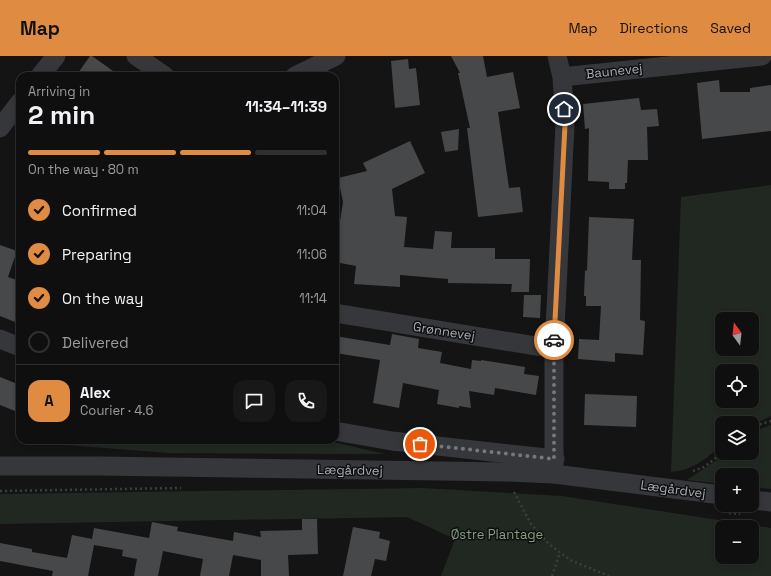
<!DOCTYPE html>
<meta charset="utf-8">
<style>
:root{--surface:#0f0f10;--page:#181819;--text:#f1f3f6;--muted:#9b9c9f;--line:#2f2f30;--accent:#df8b42}
body{margin:0;font-family:"Space Grotesk",sans-serif;background:var(--page);color:var(--text);height:100vh;display:flex;flex-direction:column;font-size:15px;white-space:nowrap}
*{box-sizing:border-box;margin:0}
p{font-size:13px;color:var(--muted)}
.icon{flex:none;width:22px;height:22px;fill:none;stroke:currentColor;stroke-width:2;stroke-linecap:round;stroke-linejoin:round}
.map{position:relative;flex:1;overflow:hidden}
.details{position:absolute;left:16px;top:16px;width:323px;height:372px;display:flex;flex-direction:column;background:var(--surface);border-radius:12px;box-shadow:0 2px 6px #0003,0 0 0 1px var(--line)}
.details>*{flex:none}
.needle{width:26px;rotate:345deg}
.tools{position:absolute;left:715px;top:256px;display:grid;gap:8px}
.tools a{display:grid;place-items:center;width:44px;height:44px;border-radius:8px;background:var(--surface);box-shadow:0 2px 6px #0003,0 0 0 1px var(--line);font-size:20px}
.pin{position:absolute;display:grid;place-items:center;width:34px;height:34px;color:#fff;margin:-17px;border:2px solid #fff;border-radius:50%;box-shadow:0 1px 4px #0007}
.courier{position:absolute;display:grid;place-items:center;width:40px;height:40px;margin:-20px;border:3px solid #df8b42;border-radius:50%;background:#fff;color:#222;box-shadow:0 1px 5px #0007}
.overview em{font-style:normal;font-weight:600}
.overview div{display:flex;flex-direction:column-reverse}
.overview{display:flex;align-items:center;justify-content:space-between;height:68px;padding:0 12px}
h1{font-size:26px;font-weight:600;line-height:30px}
.bar{display:grid;grid-template-columns:repeat(4,1fr);gap:6px 4px;align-content:center;height:48px;padding:0 12px}
.bar i{height:5px;border-radius:3px;background:var(--line)}
.bar .current{background:var(--accent)}
.bar p{grid-column:span 4}
.line{display:flex;align-items:center;gap:10px;padding:0 12px;border-top:1px solid var(--line)}
.line div{flex:1}
.round{display:grid;place-items:center;flex:none;width:42px;height:42px;border-radius:12px;background:var(--page)}
ol{padding:0 12px;list-style:none}
li{display:flex;align-items:center;gap:12px;height:44px}
li p{margin-inline-start:auto}
li .icon{padding:4px;border-radius:50%;background:var(--accent);color:#111;stroke-width:4}
li:last-child{color:var(--muted)}
li i{width:22px;height:22px;border:2px solid var(--line);border-radius:50%}
header{display:flex;align-items:center;gap:24px;box-sizing:border-box;height:56px;padding:0 20px;background:var(--accent);color:#111}
header strong{font-size:19px}
nav{display:flex;gap:22px;margin-inline-start:auto;font-size:14px}
.map>svg:first-child{display:block}
.green{fill:#212821;fill-rule:evenodd}
.building{fill:#46484a}
.lines{fill:none;stroke-linecap:round;stroke-linejoin:round}
.path{stroke:#3b3e41;stroke-width:2.5;stroke-dasharray:2 3;stroke-linecap:butt}
.minor{stroke:#35373a;stroke-width:19}
.done{stroke:#74787c;stroke-width:4;stroke-dasharray:0 7.2}
.route{stroke:#df8b42;stroke-width:5}
.labels{text-anchor:middle;dominant-baseline:central;stroke-width:3;stroke-linejoin:round;paint-order:stroke}
.street-label{font-size:13px;fill:#a7aeb4;stroke:#0f0f10}
.park-label{font-size:13px;fill:#849e80;stroke:#0f0f10}
</style>
<header>
<strong>Map</strong>
<nav><a>Map</a><a>Directions</a><a>Saved</a></nav>
</header>
<div class="map">
<svg width="771" height="520" viewBox="0 0 771 520">
<rect width="100%" height="100%" fill="#141415"/>
<g class="green">
<path d="M771 129V360L752 369V367H722V390C704 403 694 414 671 416L681 141ZM722 263H752V293H722ZM722 315H752V345H722Z"/>
<path d="M771 369V433L752 431V419H722V428L687 424 727 397H752V379L760 373Z"/>
<path d="M55 384H324L385 398 169 397 53 388Z"/>
<path d="M422 432 562 440 771 472V520H441L455 483 407 461 0 468V438ZM722 471H752V501H722Z"/>
</g>
<g class="building">
<path d="M90 0H92L120 20H76Z"/>
<path d="M451 0H483L487 21 513 16 520 52 498 56 509 132 520 131 523 156 478 161 467 72H470L458 17H460Z"/>
<path d="M408 3 409 13 416 12 420 49 395 52 391 5Z"/>
<path d="M719 24 720 36H750V32L771 29V75L702 83 697 27Z"/>
<path d="M639 42 641 54 657 53 659 70 647 71 648 104H628L627 127H625V133H609V126L588 125 589 72 585 73 583 48Z"/>
<path d="M459 73 458 94 445 96 441 76Z"/>
<path d="M410 85 425 117 392 133 395 160 407 161 404 191 433 193 435 175 452 176 451 192H495V203H530L529 236H511L512 228 448 227V223L400 219V231L354 228 356 210 335 206V171H339L343 146 338 122 367 115 363 107Z"/>
<path d="M589 161 634 163 632 204H641L640 264 645 265 643 299 615 297V306L578 303 579 283 599 284 601 250H586V240H584L585 214 587 215Z"/>
<path d="M0 189 17 195 8 221 20 225V268L0 260Z"/>
<path d="M524 239H541L540 262 523 261Z"/>
<path d="M392 278 419 283 418 292 442 296 440 307 471 313 472 304 481 305V304L525 311 524 318 539 320 536 339 495 332 494 339 469 335 471 352 459 350V352L437 348 439 334 403 327 399 352 373 347 380 304 335 297V280L390 289Z"/>
<path d="M0 321 20 329V357L0 349Z"/>
<path d="M585 338 637 340 636 371 584 369Z"/>
<path d="M302 463H317L318 498 288 499 289 520H261V504L233 499 229 520H200L203 503 163 495 158 520H134L137 503 122 500 123 494 94 489 88 520H52L53 515 0 505V487L32 493V496L67 502 72 479 92 483 94 472 149 482 152 466 178 471 177 475 233 485 234 476 261 481 260 475 302 474Z"/>
<path d="M353 471 380 476 379 482 390 485 386 505 375 503 371 520H343Z"/>
</g>
<g class="lines">
<g class="path">
<path d="M752 375 761 368 771 365"/>
<path d="M693 415 704 411 722 397"/>
<path d="M0 435 181 432"/>
<path d="M514 436 531 468 549 488 570 504 609 520"/>
<path d="M729 457 740 458"/>
<path d="M552 520 560 496"/>
</g>
<g class="minor">
<path d="M136 0 165 20"/>
<path d="M40 20 56 0"/>
<path d="M295 20 336 0"/>
<path d="M562 21 762 0"/>
<path d="M0 72 20 46"/>
<path d="M335 257 554 293"/>
<path d="M0 283 20 291"/>
<path d="M335 375 392 385 555 403"/>
<path d="M0 410H97L507 416 554 418 722 439"/>
<path d="M554 418V293L565 69 562 21 557 0"/>
<path d="M752 444 771 446"/>
</g>
</g>
<g class="lines">
<path class="done" d="M420 388 554 403V284"/>
<path class="route" d="M554 284 565 69 564 53"/>
</g>
<g class="labels">
<g class="street-label">
<text transform="translate(614 15) rotate(-6)">Baunevej</text>
<text transform="translate(444 275) rotate(9)">Grønnevej</text>
<text transform="translate(350 414) rotate(1)">Lægårdvej</text>
<text transform="translate(673 433) rotate(8)">Lægårdvej</text>
</g>
<g class="park-label">
<text x="497" y="478">Østre Plantage</text>
</g>
</g>
</svg>
<div class="tools">
<a><svg class="needle" viewBox="-14 -14 28 28"><path d="M0-13l5 13h-10z" fill="#e53935"/><path d="M0 13l5-13h-10z" fill="#9b9c9f"/></svg></a>
<a><svg class="icon" aria-label="locate" viewBox="0 0 24 24"><circle cx="12" cy="12" r="6"/><path d="M12 2v4M12 18v4M2 12h4M18 12h4"/></svg></a>
<a><svg class="icon" aria-label="layers" viewBox="0 0 24 24"><path d="M12 4l9 5-9 5-9-5zM3 14l9 5 9-5"/></svg></a>
<a>+</a>
<a>−</a>
</div>
<div class="pin" style="left:420px;top:388px;background:#ea580c"><svg class="icon" aria-label="bag" viewBox="0 0 24 24"><path d="M5 8h14l-1 12H6zM9 8a3 3 0 0 1 6 0"/></svg></div>
<div class="pin" style="left:564px;top:53px;background:#1f2937"><svg class="icon" aria-label="home" viewBox="0 0 24 24"><path d="M3 11l9-7 9 7M6 9v11h12V9"/></svg></div>
<div class="courier" style="left:554px;top:284px"><svg class="icon" aria-label="car" viewBox="0 0 24 24"><path d="M5 17H2v-5l4-1 3-4h7l3 4 3 1v5h-3M9 17h6M6 11h13"/><circle cx="7" cy="17" r="2"/><circle cx="17" cy="17" r="2"/></svg></div>
<section class="details">
<div class="overview"><div><h1>2 min</h1><p>Arriving in</p></div><em>11:34–11:39</em></div>
<div class="bar"><i class="current"></i><i class="current"></i><i class="current"></i><i></i><p>On the way · 80 m</p></div>
<ol>
<li><svg class="icon" aria-label="check" viewBox="0 0 24 24"><path d="M5 12l5 5 9-10"/></svg>Confirmed<p>11:04</p></li>
<li><svg class="icon" aria-label="check" viewBox="0 0 24 24"><path d="M5 12l5 5 9-10"/></svg>Preparing<p>11:06</p></li>
<li><svg class="icon" aria-label="check" viewBox="0 0 24 24"><path d="M5 12l5 5 9-10"/></svg>On the way<p>11:14</p></li>
<li><i></i>Delivered</li>
</ol>
<div class="line" style="height:72px"><b class="round" style="background:var(--accent);color:#111">A</b><div><b>Alex</b><p>Courier · 4.6</p></div><a class="round"><svg class="icon" aria-label="chat" viewBox="0 0 24 24"><path d="M4 5h16v11H9l-5 4z"/></svg></a><a class="round"><svg class="icon" aria-label="phone" viewBox="0 0 24 24"><path d="M5 4h4l2 5-3 2q2 4 5 5l2-3 5 2v4C11 20 4 13 5 4z"/></svg></a></div>
</section>
</div>
